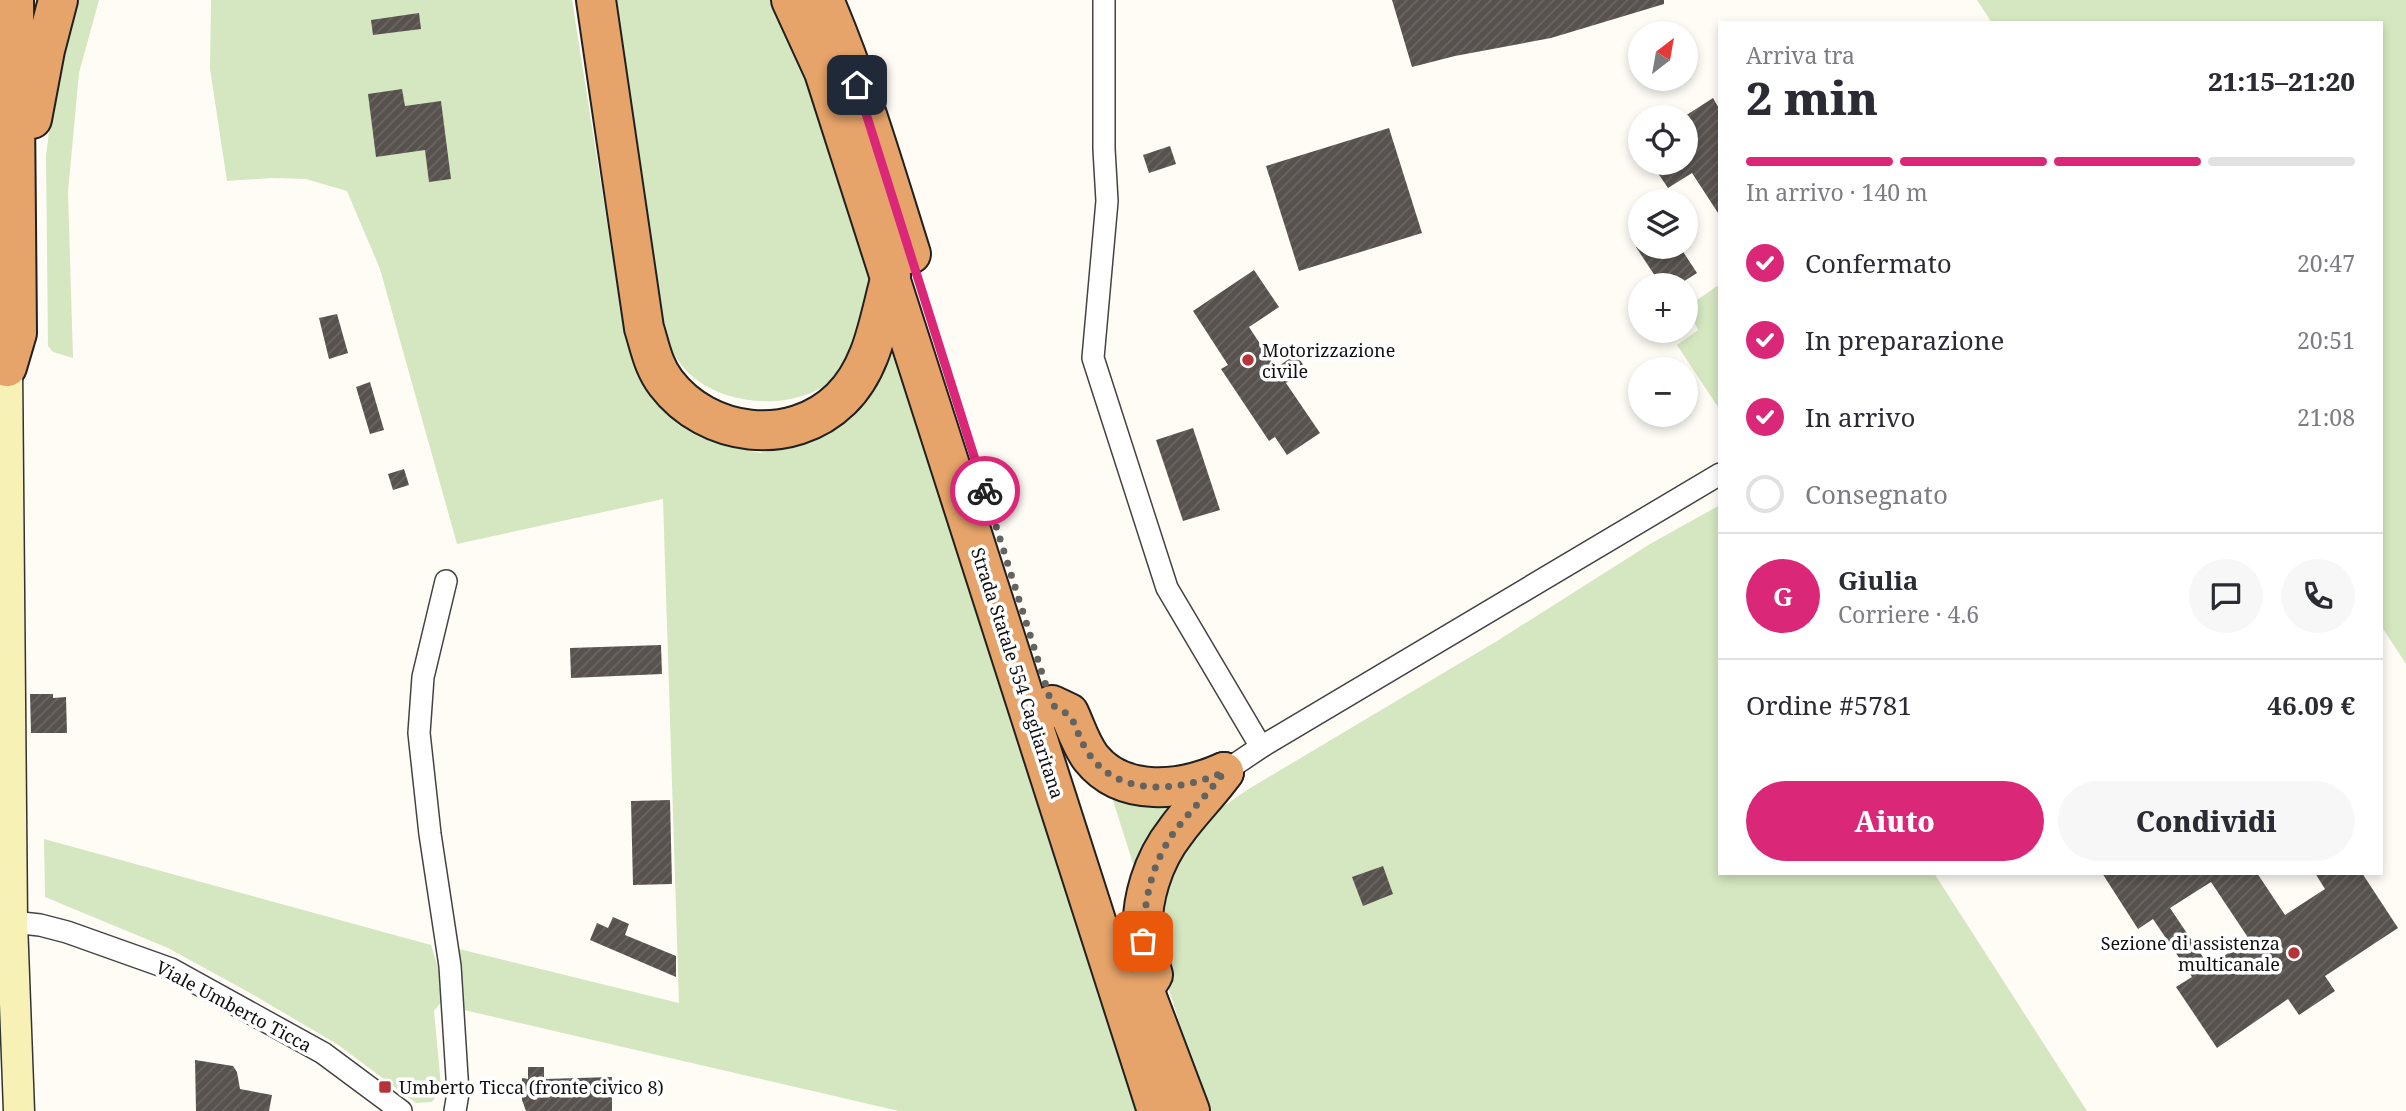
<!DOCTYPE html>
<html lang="it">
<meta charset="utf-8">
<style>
:root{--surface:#fff;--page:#f7f7f7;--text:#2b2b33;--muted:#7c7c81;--line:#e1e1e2;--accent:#db2777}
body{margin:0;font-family:"Noto Serif",serif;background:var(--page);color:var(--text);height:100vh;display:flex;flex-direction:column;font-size:26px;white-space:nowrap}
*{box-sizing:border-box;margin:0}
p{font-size:23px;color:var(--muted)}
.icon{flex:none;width:38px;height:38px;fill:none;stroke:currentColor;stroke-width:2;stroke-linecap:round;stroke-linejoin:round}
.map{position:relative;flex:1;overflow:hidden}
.sheet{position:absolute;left:1718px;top:21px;width:665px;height:854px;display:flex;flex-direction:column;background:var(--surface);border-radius:0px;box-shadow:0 4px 10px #0003}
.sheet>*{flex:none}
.needle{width:46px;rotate:31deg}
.fabs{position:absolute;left:1628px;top:21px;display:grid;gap:14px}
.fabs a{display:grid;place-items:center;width:70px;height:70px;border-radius:50%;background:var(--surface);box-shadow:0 4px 10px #0003;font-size:35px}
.pin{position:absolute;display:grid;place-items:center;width:60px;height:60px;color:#fff;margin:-30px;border-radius:14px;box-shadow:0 4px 10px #0006}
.courier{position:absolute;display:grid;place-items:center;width:70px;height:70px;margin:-35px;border:5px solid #db2777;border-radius:50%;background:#fff;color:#222;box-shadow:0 2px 9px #0007}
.overview em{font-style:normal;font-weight:800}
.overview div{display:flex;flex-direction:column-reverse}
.overview{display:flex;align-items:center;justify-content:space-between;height:119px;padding:0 28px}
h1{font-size:46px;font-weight:800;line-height:52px}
.bar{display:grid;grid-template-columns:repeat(4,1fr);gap:10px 7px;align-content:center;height:84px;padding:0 28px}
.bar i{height:9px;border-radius:5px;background:var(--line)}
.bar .current{background:var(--accent)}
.bar p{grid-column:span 4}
.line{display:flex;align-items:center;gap:18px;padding:0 28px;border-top:2px solid var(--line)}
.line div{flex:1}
.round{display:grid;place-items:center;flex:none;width:74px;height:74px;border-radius:37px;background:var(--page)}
ol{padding:0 28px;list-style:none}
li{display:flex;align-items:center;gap:21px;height:77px}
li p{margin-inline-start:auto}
li .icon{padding:7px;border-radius:50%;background:var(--accent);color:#fff;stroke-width:4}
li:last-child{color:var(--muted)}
li i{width:38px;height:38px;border:4px solid var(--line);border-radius:50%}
.button{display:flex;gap:14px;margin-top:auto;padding:14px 28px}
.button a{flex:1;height:80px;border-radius:42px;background:var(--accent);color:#fff;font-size:28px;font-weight:800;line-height:80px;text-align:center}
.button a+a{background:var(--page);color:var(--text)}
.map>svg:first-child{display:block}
.grass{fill:#d4e7c0}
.building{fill:url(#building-hatch);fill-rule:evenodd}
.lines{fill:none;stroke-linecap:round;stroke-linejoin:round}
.street-casing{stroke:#434343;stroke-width:24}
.secondary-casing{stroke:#323232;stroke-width:33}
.highway-casing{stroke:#212121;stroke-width:42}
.street{stroke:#fff;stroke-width:21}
.secondary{stroke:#f8f1b6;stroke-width:30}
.highway{stroke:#e7a46a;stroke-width:38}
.done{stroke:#636360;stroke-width:7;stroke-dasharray:0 12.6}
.route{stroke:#db2777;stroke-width:9}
.poi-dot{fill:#b5343a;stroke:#fff;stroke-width:2.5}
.labels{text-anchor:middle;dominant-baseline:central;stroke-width:7;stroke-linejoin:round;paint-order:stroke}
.poi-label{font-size:18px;fill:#101010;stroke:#fff;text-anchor:start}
.street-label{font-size:18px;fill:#101010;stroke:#fff}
</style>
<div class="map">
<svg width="2406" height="1111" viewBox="0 0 2406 1111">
<defs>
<pattern id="building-hatch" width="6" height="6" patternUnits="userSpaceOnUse" patternTransform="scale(1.75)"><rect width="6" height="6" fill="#58524e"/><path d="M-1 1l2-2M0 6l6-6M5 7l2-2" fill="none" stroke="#6b6663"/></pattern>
</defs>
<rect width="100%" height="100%" fill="#fefcf5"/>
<g class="grass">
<path d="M75 0H99L79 73 68 192 73 358 53 352 48 346 46 156 53 99Z"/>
<path d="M211 0H572L621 311 650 387 679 425 711 441 760 453 808 442 851 415 891 340 1136 1111H899L464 1010 459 949 679 1003 663 499 457 544 380 269 347 191 306 179 272 178 227 181 210 69Z"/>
<path d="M614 0H781L873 277C873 288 873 299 872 309 871 317 843 371 837 376 802 410 734 408 697 380 675 364 664 336 653 313Z"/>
<path d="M1977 0H2406V664L2382 627V23H1992Z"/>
<path d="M1720 284V410L1677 345 1698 330 1687 307Z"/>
<path d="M1720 505V873H1934L2087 1111H1207L1154 942 1159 891 1205 819 1247 790 1497 641 1650 544Z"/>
<path d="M1107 781 1200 784 1140 886Z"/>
<path d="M44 839 431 945 439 971 441 1002 434 1011 441 1085 438 1094 432 1102 416 1103 337 1044 250 993 168 948 45 897Z"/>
</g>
<g class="building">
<path d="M1392 0H1664V4L1551 38 1455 56 1412 67Z"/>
<path d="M419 13 421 29 373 35 371 20Z"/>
<path d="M402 89 405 106 441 101 451 179 429 182 425 150 376 157 368 94Z"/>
<path d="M1713 98 1720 110V216L1692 173 1668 188 1651 163H1685V116Z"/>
<path d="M1389 128 1422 233 1299 271 1266 166Z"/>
<path d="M1170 146 1176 164 1149 173 1143 155Z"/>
<path d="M1636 247H1680L1697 273 1678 285H1661Z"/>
<path d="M1254 270 1279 307 1249 327 1276 368 1296 354 1306 369 1286 383 1320 433 1287 455 1275 437 1269 441 1221 369 1228 365 1193 311Z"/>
<path d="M337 314 348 353 329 359 319 318Z"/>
<path d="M370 382 384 430 370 434 356 387Z"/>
<path d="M1193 428 1220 510 1183 521 1156 440Z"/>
<path d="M404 469 409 485 393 490 388 474Z"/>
<path d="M661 645 662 674 571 678 570 648Z"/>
<path d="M30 694H53V698L66 697 67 733H31Z"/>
<path d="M670 800 672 884 633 885 631 801Z"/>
<path d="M1383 866 1393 894 1363 906 1352 877Z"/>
<path d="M2102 873H2257L2285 915 2325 889 2315 873H2362L2398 928 2325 976 2335 991 2299 1015 2288 999 2217 1048 2176 987 2192 977 2153 919 2138 929ZM2211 882 2249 939 2209 966 2170 908Z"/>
<path d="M613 917 629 924 625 935 676 956V977L590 940 597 923 608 928Z"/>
<path d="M195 1060 233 1066 237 1072 240 1089 272 1095 269 1111H196Z"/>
<path d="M528 1067H544V1079L612 1077V1111H526L522 1100V1078L528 1079Z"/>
</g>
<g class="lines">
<defs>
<g id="street">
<path d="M1104 0V149L1107 201 1093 358 1167 588 1261 747 1224 772"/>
<path d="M446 581 423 677 419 733 430 834 450 966 458 1093 455 1111"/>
<path d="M1261 747 1720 474"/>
<path d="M12 922 40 925 67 932 171 969 323 1053 401 1111"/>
</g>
<path id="secondary" d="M7 367 12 922 19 1111"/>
<g id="highway">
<path d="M596 0 644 328C650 347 653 366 666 383 707 437 791 448 841 399 874 367 879 318 891 276"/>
<path d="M791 0 824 72 1157 1111"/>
<path d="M824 0C859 82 884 168 911 254"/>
<path d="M32 119 45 50 58 0"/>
<path d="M7 367 17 333 14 0"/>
<path d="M1052 705 1069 713C1076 728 1081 745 1091 758 1123 798 1182 791 1224 772"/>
<path d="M1144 989 1153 975C1150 963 1143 950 1143 938 1140 901 1153 860 1176 831 1191 810 1209 793 1224 772"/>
<path d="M1145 992 1190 1111"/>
</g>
</defs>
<use href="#street" class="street-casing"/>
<use href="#secondary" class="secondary-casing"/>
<use href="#highway" class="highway-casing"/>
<use href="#street" class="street"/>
<use href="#secondary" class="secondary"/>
<use href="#highway" class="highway"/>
</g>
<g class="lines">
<path class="done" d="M985 491 1052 705C1080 718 1072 727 1087 751 1116 798 1179 792 1224 772 1209 793 1190 811 1175 831 1151 864 1144 901 1143 941"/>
<path class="route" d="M857 85 985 491"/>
</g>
<g class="poi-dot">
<circle cx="1248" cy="360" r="7"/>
<circle cx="2294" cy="953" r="7"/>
<rect x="378" y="1080" width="14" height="14" rx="3.5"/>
</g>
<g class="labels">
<g class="poi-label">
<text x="1262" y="350">Motorizzazione<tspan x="1262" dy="21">civile</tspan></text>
<text x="2280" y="943" text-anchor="end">Sezione di assistenza<tspan x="2280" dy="21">multicanale</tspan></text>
<text x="399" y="1087">Umberto Ticca (fronte civico 8)</text>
</g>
<g class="street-label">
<text transform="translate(1018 673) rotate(72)">Strada Statale 554 Cagliaritana</text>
<text transform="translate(234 1006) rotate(28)">Viale Umberto Ticca</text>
</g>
</g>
</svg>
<div class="fabs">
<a><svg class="needle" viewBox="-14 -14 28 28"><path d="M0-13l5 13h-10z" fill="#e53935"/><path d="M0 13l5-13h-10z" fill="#7c7c81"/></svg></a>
<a><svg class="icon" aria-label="locate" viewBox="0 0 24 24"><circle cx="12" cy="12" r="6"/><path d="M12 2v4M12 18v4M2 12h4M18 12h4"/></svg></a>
<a><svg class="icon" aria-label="layers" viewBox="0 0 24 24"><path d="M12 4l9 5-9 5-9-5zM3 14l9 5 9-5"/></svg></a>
<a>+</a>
<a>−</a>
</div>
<div class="pin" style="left:1143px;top:941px;background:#ea580c"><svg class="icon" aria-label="bag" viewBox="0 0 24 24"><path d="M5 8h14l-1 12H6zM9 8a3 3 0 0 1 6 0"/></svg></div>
<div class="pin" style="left:857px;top:85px;background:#1f2937"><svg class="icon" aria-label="home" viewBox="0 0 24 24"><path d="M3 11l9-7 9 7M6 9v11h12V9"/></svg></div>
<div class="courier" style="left:985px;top:491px"><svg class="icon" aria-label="bike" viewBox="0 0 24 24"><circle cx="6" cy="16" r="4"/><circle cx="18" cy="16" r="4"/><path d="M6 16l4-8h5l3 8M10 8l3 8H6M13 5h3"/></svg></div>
<section class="sheet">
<div class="overview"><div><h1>2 min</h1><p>Arriva tra</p></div><em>21:15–21:20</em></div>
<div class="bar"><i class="current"></i><i class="current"></i><i class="current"></i><i></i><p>In arrivo · 140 m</p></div>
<ol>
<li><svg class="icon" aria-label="check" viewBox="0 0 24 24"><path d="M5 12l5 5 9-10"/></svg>Confermato<p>20:47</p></li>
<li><svg class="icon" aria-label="check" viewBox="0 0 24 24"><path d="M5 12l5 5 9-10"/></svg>In preparazione<p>20:51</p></li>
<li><svg class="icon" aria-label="check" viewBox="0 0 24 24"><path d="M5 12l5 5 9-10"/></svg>In arrivo<p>21:08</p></li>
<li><i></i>Consegnato</li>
</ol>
<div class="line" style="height:126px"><b class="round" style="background:var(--accent);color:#fff">G</b><div><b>Giulia</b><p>Corriere · 4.6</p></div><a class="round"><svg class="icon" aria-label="chat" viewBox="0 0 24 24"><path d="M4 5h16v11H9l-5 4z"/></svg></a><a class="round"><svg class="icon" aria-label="phone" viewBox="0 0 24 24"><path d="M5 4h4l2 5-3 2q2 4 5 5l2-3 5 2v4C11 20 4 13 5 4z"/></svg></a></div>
<div class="line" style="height:91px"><div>Ordine #5781</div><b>46.09 €</b></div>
<div class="button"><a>Aiuto</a><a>Condividi</a></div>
</section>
</div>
